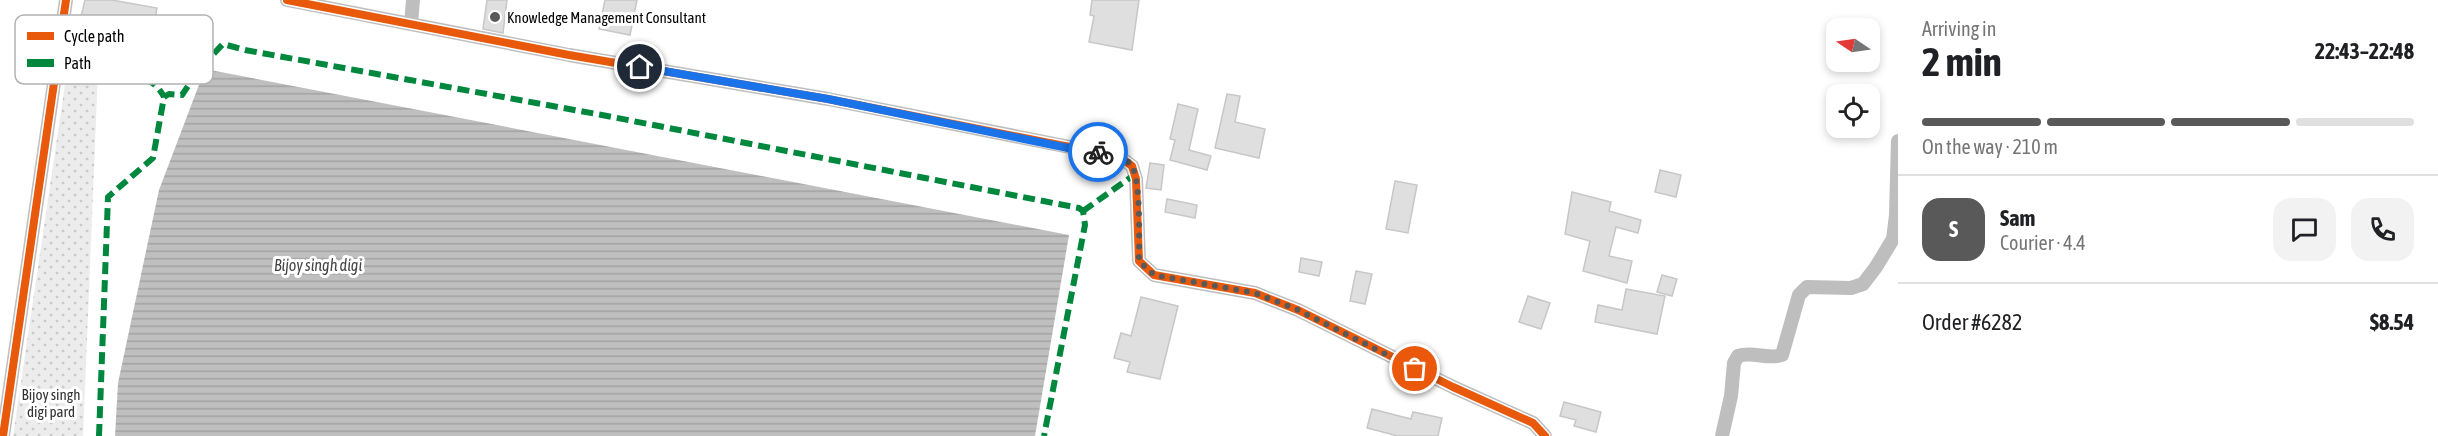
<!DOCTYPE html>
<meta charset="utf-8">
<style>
:root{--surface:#fff;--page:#f2f2f2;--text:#202124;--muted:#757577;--line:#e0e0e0;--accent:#595959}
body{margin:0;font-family:"Asap Condensed",sans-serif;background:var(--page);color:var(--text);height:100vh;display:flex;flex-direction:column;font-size:22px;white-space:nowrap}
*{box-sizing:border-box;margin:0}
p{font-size:20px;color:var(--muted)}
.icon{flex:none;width:33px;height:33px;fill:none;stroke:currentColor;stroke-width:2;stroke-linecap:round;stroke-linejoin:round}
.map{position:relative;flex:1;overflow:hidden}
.drawer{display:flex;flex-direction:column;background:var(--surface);width:540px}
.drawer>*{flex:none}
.needle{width:39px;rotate:283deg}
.controls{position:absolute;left:1826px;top:18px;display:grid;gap:12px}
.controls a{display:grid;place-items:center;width:54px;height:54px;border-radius:12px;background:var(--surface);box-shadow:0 3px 9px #0003;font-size:30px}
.pin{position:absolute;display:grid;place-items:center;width:51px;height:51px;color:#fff;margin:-26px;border:3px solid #fff;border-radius:50%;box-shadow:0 2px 6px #0007}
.courier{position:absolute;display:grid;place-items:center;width:60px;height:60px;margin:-30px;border:4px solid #1a73e8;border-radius:50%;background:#fff;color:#222;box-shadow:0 2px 8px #0007}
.summary em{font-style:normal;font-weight:700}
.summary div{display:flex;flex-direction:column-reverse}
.summary{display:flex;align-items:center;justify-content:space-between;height:102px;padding:0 24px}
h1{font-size:39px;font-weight:700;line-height:45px}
.bar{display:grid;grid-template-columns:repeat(4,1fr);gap:9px 6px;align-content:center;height:72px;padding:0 24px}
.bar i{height:8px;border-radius:4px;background:var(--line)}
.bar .active{background:var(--accent)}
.bar p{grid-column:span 4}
.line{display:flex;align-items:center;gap:15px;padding:0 24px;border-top:2px solid var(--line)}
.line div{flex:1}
.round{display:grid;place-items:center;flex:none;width:63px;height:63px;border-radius:18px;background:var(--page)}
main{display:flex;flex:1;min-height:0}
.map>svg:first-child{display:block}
.park{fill:url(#park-dots)}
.water{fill:url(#water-rules)}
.building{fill:#dfdfdf;stroke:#c7c7c7;stroke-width:1.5}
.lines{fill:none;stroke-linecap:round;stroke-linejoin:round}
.minor{stroke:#bebebe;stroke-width:14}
.quiet{stroke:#00873e;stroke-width:6;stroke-dasharray:12 6;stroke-linecap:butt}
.cycleway-casing{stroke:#fff;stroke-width:11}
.cycleway{stroke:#e8590c;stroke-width:8}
.done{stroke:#595959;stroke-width:6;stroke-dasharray:0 10.8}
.route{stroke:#1a73e8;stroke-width:8}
.poi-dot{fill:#595959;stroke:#fff;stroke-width:2}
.labels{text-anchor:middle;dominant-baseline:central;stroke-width:6;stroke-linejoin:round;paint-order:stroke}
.poi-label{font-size:15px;fill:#000;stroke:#fff;text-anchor:start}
.park-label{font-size:15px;fill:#333;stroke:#fff}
.water-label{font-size:16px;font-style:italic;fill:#444;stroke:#fff}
.key{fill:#fff;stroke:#b2b2b2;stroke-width:1.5}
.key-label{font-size:16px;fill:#000}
</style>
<main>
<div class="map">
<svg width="1898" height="436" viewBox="0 0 1898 436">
<defs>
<pattern id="park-dots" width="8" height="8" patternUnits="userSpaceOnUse" patternTransform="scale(1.5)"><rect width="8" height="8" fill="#ececec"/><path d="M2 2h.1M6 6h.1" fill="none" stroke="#c9c9c9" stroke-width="1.8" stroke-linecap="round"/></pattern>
<pattern id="water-rules" width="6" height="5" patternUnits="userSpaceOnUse" patternTransform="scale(1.5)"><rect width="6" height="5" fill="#bfbfbf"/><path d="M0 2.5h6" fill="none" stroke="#a2a2a2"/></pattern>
</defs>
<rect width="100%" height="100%" fill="#fff"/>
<path class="park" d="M68 64 98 72 83 436H13Z"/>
<path class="water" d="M205 69 1069 235 1035 436H115L118 383 159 190Z"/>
<g class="building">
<path d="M85 0H112L157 8 147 64 73 50Z"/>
<path d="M487 0H507L503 33 483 29Z"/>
<path d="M605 0H637L630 35 599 29Z"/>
<path d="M1092 0H1139L1132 50 1089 42 1094 16 1090 15Z"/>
<path d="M1227 94 1240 96 1235 122 1265 129 1259 158 1215 148Z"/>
<path d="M1178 104 1198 109 1189 150 1211 156 1207 170 1170 160 1175 140 1170 139Z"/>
<path d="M1150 163 1164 165 1161 190 1146 188Z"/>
<path d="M1660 170 1681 175 1676 197 1655 192Z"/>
<path d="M1395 181 1417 185 1408 233 1386 229Z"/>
<path d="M1572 192 1611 202 1609 211 1641 220 1638 233 1616 227 1609 256 1632 261 1627 283 1583 271 1590 241 1565 234Z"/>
<path d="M1167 199 1197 205 1195 218 1165 212Z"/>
<path d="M1301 258 1322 262 1319 276 1299 272Z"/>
<path d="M1356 271 1372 274 1365 304 1350 301Z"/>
<path d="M1662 275 1677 279 1672 296 1657 292Z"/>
<path d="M1626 289 1665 296 1657 334 1595 322 1598 305 1622 310Z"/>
<path d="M1528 296 1550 303 1541 329 1519 322Z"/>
<path d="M1141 297 1178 306 1160 379 1127 372 1130 362 1114 358 1121 333 1131 336Z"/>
<path d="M1564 402 1601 412 1596 432 1574 426 1576 420 1560 416Z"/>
<path d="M1372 409 1411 419 1413 412 1442 418 1438 436H1398L1367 428Z"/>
</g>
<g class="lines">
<g class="minor">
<path d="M287 0 569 55 828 99 1120 157 1132 166 1136 179 1139 261 1154 275 1255 293 1298 310 1453 387 1533 423 1545 436"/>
<path d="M411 24 413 0"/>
<path d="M3 436 66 0"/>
<path d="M1722 436 1731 396 1734 363 1738 356C1753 351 1768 360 1782 355L1799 295 1807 287 1851 288 1863 284 1876 267 1893 239 1896 215 1898 141"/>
</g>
<g class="quiet">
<path d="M59 55C90 61 149 66 164 97"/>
<path d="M1083 211 1134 175"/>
<path d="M99 436 108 197 153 158 164 97 169 94 182 95 200 68 223 44 245 50 602 115 1079 208 1083 211 1085 225 1044 436"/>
</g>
<defs>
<g id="cycleway">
<path d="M287 0 569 55 828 99 1120 157 1132 166 1136 179 1139 261 1154 275 1255 293 1298 310 1453 387 1533 423 1545 436"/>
<path d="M3 436 66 0"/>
</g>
</defs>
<use href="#cycleway" class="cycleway-casing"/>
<use href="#cycleway" class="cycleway"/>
</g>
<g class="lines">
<path class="done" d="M1098 152C1109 153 1125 156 1132 166 1141 182 1139 240 1139 261L1154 275 1255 293 1298 310 1415 369"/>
<path class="route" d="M640 67 828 99 1068 148 1098 152"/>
</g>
<circle class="poi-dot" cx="495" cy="17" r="6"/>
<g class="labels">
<g class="poi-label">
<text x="507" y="17">Knowledge Management Consultant</text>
</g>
<g class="park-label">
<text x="51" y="394">Bijoy singh<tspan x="51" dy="17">digi pard</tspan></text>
</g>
<g class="water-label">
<text x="318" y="265">Bijoy singh digi</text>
</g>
</g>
<rect x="15" y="15" width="198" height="69" rx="9" class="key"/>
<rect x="27" y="32" width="27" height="8" fill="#e8590c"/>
<rect x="27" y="59" width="27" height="8" fill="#00873e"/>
<g class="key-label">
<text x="64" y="42">Cycle path</text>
<text x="64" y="69">Path</text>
</g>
</svg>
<div class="controls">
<a><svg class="needle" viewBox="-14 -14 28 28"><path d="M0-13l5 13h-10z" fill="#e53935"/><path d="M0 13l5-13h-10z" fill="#757577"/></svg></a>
<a><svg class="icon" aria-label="locate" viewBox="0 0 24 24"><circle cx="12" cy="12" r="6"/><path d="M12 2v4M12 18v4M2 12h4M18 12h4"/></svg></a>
</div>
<div class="pin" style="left:1415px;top:369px;background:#ea580c"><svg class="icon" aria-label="bag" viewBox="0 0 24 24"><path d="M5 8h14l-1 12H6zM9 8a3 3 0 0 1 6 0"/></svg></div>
<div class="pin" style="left:640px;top:67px;background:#1f2937"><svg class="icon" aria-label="home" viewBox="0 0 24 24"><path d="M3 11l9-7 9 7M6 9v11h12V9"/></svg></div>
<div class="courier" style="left:1098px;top:152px"><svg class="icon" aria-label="bike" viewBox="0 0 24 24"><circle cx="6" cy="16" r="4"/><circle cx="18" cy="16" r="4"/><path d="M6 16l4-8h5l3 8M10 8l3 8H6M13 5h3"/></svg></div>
</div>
<section class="drawer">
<div class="summary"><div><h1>2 min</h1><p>Arriving in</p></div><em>22:43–22:48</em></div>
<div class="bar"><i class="active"></i><i class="active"></i><i class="active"></i><i></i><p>On the way · 210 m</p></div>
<div class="line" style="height:108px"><b class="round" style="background:var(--accent);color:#fff">S</b><div><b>Sam</b><p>Courier · 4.4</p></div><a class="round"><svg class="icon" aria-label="chat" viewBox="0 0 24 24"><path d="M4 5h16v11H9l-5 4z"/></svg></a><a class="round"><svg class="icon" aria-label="phone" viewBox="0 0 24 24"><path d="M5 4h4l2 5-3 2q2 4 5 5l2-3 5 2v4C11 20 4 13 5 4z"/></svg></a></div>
<div class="line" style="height:78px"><div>Order #6282</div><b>$8.54</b></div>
</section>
</main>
